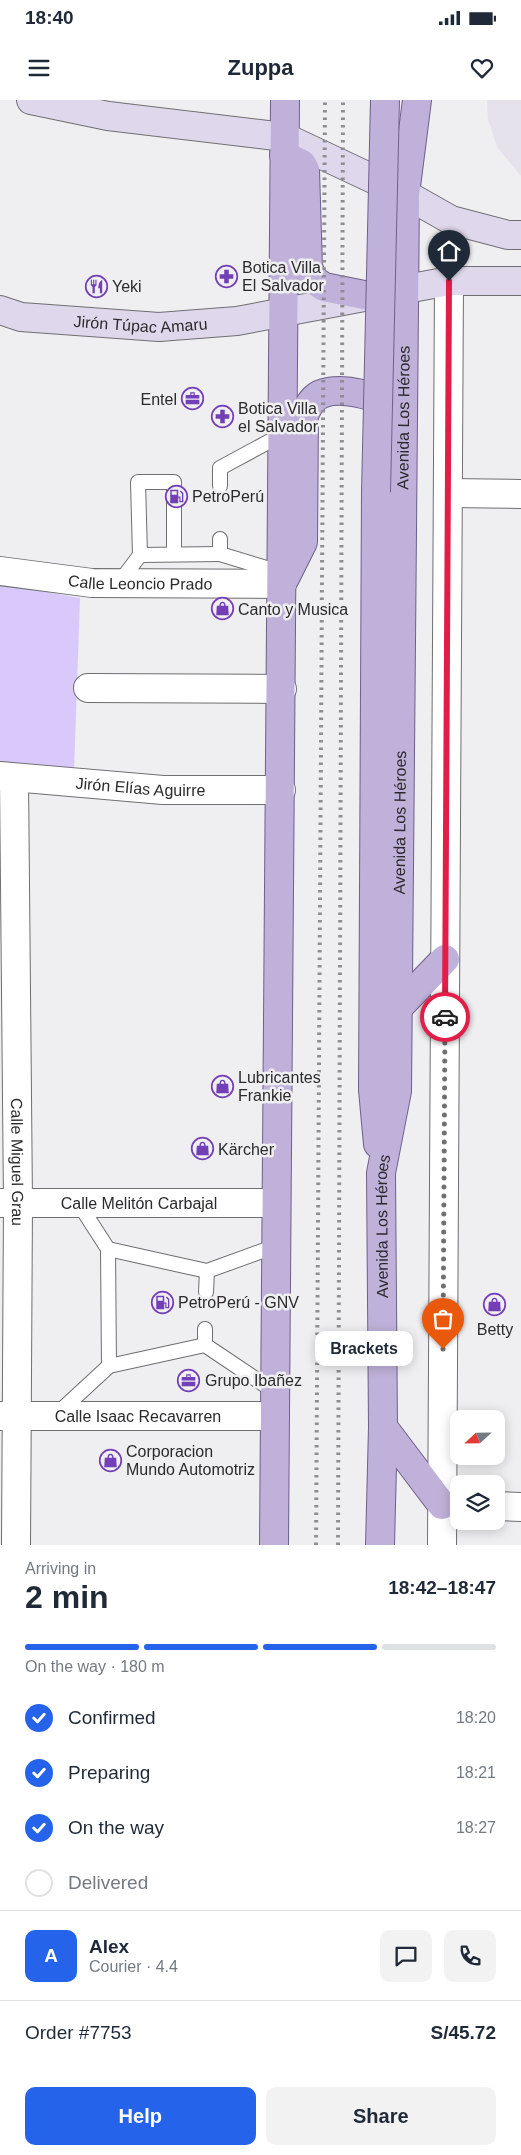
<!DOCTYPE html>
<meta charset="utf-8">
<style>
:root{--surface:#fff;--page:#f2f2f3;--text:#1f2937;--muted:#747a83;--line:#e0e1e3;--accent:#2563eb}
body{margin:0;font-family:Helvetica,sans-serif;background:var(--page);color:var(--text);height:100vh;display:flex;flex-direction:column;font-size:19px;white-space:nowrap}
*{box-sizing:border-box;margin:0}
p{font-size:16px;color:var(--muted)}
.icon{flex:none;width:28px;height:28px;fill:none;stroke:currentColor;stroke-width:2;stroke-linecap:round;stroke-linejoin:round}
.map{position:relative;height:1445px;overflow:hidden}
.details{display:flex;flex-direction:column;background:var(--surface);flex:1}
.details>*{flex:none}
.needle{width:32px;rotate:248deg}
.tools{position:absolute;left:450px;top:1310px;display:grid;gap:10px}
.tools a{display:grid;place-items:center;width:55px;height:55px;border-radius:10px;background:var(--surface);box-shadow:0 2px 12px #0003;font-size:25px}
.pin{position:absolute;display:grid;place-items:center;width:42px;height:42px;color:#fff;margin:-51px -21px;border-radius:50% 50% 50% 0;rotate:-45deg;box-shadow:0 0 5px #0007}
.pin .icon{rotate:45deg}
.courier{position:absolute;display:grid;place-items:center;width:50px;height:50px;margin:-25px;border:4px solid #e11d48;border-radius:50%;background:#fff;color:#222;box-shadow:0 1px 6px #0007}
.bubble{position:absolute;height:35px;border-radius:10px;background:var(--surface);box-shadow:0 2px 12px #0003;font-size:16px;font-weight:700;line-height:35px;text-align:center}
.headline em{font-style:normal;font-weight:700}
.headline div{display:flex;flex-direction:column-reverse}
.headline{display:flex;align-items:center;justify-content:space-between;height:85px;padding:0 25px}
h1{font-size:32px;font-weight:700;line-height:38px}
.bar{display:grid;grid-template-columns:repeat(4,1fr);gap:8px 5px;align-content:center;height:60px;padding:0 25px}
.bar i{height:6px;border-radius:4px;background:var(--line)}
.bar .selected{background:var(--accent)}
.bar p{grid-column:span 4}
.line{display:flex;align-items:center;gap:12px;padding:0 25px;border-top:1px solid var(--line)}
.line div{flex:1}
.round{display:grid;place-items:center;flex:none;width:52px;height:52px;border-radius:10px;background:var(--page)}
ol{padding:0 25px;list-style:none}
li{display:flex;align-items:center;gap:15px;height:55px}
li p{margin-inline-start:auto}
li .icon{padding:5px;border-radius:50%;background:var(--accent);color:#fff;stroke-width:4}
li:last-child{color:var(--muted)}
li i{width:28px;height:28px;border:2px solid var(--line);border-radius:50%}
.button{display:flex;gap:10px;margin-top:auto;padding:10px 25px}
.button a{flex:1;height:58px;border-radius:10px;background:var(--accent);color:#fff;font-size:20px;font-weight:700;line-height:58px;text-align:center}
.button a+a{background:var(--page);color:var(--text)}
.status{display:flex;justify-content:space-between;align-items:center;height:35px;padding:0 25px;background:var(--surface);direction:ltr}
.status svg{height:14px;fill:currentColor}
header{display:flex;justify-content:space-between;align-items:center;height:65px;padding:0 25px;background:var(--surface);font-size:22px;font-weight:700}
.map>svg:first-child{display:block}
.built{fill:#e5e2ec}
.green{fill:#d9c9fb}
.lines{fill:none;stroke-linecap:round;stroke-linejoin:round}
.service-casing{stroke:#6f6e71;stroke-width:16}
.minor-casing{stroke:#6f6e71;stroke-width:30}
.tertiary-casing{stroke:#6f6e71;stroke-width:30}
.secondary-casing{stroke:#6f6e71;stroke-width:30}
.primary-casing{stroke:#6f608c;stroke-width:30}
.service{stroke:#fff;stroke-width:14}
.minor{stroke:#fff;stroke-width:28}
.tertiary{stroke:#fff;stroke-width:28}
.secondary{stroke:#dfd8ec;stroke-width:28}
.primary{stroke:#bfb1d9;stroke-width:28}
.rail{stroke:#8e8d90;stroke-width:4;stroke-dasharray:2.5 5;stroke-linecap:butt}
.primary-bridge-casing{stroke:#6f608c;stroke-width:30;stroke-linecap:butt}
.primary-bridge{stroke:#bfb1d9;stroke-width:28}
.done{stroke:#706f71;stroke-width:5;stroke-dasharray:0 9}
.route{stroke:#e11d48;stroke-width:6}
.labels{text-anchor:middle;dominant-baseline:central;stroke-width:5;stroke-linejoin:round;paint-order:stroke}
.poi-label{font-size:16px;fill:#2b2a2c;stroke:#efeef1;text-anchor:start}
.street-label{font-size:16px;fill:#2b2a2c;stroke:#efeef1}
</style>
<div class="status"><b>18:40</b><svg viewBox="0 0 49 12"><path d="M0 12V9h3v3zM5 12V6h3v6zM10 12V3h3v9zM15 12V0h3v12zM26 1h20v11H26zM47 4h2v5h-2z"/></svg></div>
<header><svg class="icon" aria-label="menu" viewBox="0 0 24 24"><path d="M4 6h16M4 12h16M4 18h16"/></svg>Zuppa<svg class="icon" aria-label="heart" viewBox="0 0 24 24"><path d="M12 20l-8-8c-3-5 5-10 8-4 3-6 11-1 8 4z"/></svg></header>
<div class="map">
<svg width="521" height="1445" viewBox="0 0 521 1445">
<rect width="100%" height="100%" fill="#efeef1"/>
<path class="built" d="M487 0H521V76L497 47 488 19Z"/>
<path class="green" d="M0 484 80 498 74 672 0 664Z"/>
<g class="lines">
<defs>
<g id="service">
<path d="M220 386V368L283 334"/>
<path d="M220 439V454L283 473"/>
<path d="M140 455 138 382H174V454"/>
<path d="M119 483 140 455 220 454"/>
<path d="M79 1104 108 1149 109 1266"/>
<path d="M108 1149 207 1171"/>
<path d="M206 1192 207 1171 276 1146"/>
<path d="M205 1229V1245L275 1292"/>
<path d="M57 1314 109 1266 205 1245"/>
</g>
<g id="minor">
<path d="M448 393 521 394"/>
<path id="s1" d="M0 471 92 483 282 484"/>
<path d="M88 588 282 589"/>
<path id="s2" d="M0 676 163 690H281"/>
<path id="s3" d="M14 678 18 1103 16 1445"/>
<path id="s4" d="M0 1103H276"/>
<path id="s5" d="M0 1316H275"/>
<path d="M496 1406 521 1407"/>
</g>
<path id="tertiary" d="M442 1445 449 181"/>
<g id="secondary">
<path d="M31 0 108 16 284 37 405 94 451 120 508 135H521"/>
<path id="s6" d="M0 210 21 217 159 227 237 221 449 181H521"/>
</g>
<g id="primary">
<path d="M284 55 302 64 305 70 308 168 315 181 324 187 369 196"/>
<path d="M376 392 373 990 378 1044"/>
<path d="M285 478 303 442 304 315C308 306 313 296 324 293 344 286 381 298 400 307"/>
<path d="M397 909 445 859"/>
<path d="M383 1327 442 1405"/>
<path d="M274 1445 285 0"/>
<path id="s7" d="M380 1445 383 1327 381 1073 397 991 405 94 417 0"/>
</g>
</defs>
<use href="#service" class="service-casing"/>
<use href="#minor" class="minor-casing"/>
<use href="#tertiary" class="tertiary-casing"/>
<use href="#secondary" class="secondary-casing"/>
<use href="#primary" class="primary-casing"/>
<use href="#service" class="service"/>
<use href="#minor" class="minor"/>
<use href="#tertiary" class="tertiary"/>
<use href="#secondary" class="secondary"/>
<use href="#primary" class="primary"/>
<g class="rail">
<path d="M316 1445 325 0"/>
<path d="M338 1445 343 0"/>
</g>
<defs>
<path id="primary-bridge" d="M376 392 385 0"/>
</defs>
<use href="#primary-bridge" class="primary-bridge-casing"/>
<use href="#primary-bridge" class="primary-bridge"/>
</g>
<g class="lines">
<path class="done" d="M443 1249 445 917"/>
<path class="route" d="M445 917 449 181"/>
</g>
<defs>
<symbol id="pharmacy-ring" viewBox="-11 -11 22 22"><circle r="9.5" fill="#efeef1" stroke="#733fb6" stroke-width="1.5"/><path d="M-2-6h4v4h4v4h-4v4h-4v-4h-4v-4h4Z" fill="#733fb6"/></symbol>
<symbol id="restaurant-ring" viewBox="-11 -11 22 22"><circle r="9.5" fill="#efeef1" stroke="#733fb6" stroke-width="1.5"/><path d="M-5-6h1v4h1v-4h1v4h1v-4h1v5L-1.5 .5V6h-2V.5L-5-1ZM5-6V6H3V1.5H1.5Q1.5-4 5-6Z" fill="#733fb6"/></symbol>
<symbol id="office-ring" viewBox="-11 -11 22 22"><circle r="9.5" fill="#efeef1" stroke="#733fb6" stroke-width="1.5"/><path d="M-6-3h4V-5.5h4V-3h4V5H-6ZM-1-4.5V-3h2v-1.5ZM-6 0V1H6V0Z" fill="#733fb6"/></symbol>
<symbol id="fuel-ring" viewBox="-11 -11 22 22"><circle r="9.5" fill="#efeef1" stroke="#733fb6" stroke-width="1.5"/><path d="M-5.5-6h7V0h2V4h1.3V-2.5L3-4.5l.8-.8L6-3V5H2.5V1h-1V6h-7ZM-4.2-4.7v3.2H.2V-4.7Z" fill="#733fb6"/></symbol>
<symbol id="shop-ring" viewBox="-11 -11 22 22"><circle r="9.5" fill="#efeef1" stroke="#733fb6" stroke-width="1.5"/><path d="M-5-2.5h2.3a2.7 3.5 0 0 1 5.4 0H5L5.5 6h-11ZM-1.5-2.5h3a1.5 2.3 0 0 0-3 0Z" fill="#733fb6"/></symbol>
</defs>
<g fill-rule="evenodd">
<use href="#pharmacy-ring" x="214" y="164" width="25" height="25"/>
<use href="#restaurant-ring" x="84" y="174" width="25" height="25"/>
<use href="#office-ring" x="180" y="286" width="25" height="25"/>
<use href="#pharmacy-ring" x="210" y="304" width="25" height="25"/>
<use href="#fuel-ring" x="164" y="384" width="25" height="25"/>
<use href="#shop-ring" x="210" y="496" width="25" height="25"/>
<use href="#shop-ring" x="210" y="974" width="25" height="25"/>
<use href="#shop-ring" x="190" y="1036" width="25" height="25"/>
<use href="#fuel-ring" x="150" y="1190" width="25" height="25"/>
<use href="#shop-ring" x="482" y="1192" width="25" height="25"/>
<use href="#office-ring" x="176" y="1268" width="25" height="25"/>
<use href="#shop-ring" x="98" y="1348" width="25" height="25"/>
</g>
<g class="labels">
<g class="poi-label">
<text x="242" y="167">Botica Villa<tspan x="242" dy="18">El Salvador</tspan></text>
<text x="112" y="186">Yeki</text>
<text x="177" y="299" text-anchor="end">Entel</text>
<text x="238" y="308">Botica Villa<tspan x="238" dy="18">el Salvador</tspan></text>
<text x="192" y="396">PetroPerú</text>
<text x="238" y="509">Canto y Musica</text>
<text x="238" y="977">Lubricantes<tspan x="238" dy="18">Frankie</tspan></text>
<text x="218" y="1049">Kärcher</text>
<text x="178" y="1202">PetroPerú - GNV</text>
<text x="495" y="1229" text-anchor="middle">Betty</text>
<text x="205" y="1280">Grupo Ibañez</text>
<text x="126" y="1351">Corporacion<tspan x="126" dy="18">Mundo Automotriz</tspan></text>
</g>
<g class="street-label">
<text stroke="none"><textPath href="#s6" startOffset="142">Jirón Túpac Amaru</textPath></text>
<text stroke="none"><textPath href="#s7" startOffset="1129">Avenida Los Héroes</textPath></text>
<text stroke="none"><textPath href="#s1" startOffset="141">Calle Leoncio Prado</textPath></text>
<text stroke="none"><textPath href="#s2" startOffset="141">Jirón Elías Aguirre</textPath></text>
<text stroke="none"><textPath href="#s7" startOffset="724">Avenida Los Héroes</textPath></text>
<text stroke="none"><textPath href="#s3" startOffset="384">Calle Miguel Grau</textPath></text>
<text stroke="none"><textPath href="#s4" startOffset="139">Calle Melitón Carbajal</textPath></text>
<text stroke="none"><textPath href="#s7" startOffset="319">Avenida Los Héroes</textPath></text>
<text stroke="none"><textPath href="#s5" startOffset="138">Calle Isaac Recavarren</textPath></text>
</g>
</g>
</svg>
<div class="tools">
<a><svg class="needle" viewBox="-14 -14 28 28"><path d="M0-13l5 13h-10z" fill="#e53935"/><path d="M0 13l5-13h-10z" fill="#747a83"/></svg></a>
<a><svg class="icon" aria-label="layers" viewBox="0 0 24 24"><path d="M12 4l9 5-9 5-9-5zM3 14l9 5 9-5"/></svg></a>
</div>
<div class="pin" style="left:443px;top:1249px;background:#ea580c"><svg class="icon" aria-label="bag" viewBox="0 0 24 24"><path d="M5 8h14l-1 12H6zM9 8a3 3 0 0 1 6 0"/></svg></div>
<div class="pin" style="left:449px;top:181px;background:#1f2937"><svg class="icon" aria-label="home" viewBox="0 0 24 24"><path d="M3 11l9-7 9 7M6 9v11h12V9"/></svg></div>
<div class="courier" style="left:445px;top:917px"><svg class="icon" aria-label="car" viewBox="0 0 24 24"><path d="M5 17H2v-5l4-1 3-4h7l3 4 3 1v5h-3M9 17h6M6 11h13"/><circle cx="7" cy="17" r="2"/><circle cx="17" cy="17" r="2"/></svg></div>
<div class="bubble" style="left:315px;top:1231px;width:98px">Brackets</div>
</div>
<section class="details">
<div class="headline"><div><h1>2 min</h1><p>Arriving in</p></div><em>18:42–18:47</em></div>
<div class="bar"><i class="selected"></i><i class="selected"></i><i class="selected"></i><i></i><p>On the way · 180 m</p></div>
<ol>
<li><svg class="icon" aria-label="check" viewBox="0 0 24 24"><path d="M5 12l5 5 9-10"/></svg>Confirmed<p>18:20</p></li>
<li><svg class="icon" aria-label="check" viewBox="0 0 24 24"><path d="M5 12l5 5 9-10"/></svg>Preparing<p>18:21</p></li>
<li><svg class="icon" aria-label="check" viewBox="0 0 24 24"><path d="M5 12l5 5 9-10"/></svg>On the way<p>18:27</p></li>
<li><i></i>Delivered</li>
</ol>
<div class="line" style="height:90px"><b class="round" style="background:var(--accent);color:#fff">A</b><div><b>Alex</b><p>Courier · 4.4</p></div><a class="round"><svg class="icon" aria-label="chat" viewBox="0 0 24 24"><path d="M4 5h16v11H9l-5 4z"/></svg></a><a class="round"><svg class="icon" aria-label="phone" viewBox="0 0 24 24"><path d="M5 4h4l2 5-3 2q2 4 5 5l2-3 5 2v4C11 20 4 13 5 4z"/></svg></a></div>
<div class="line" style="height:65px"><div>Order #7753</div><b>S/45.72</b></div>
<div class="button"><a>Help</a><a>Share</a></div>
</section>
